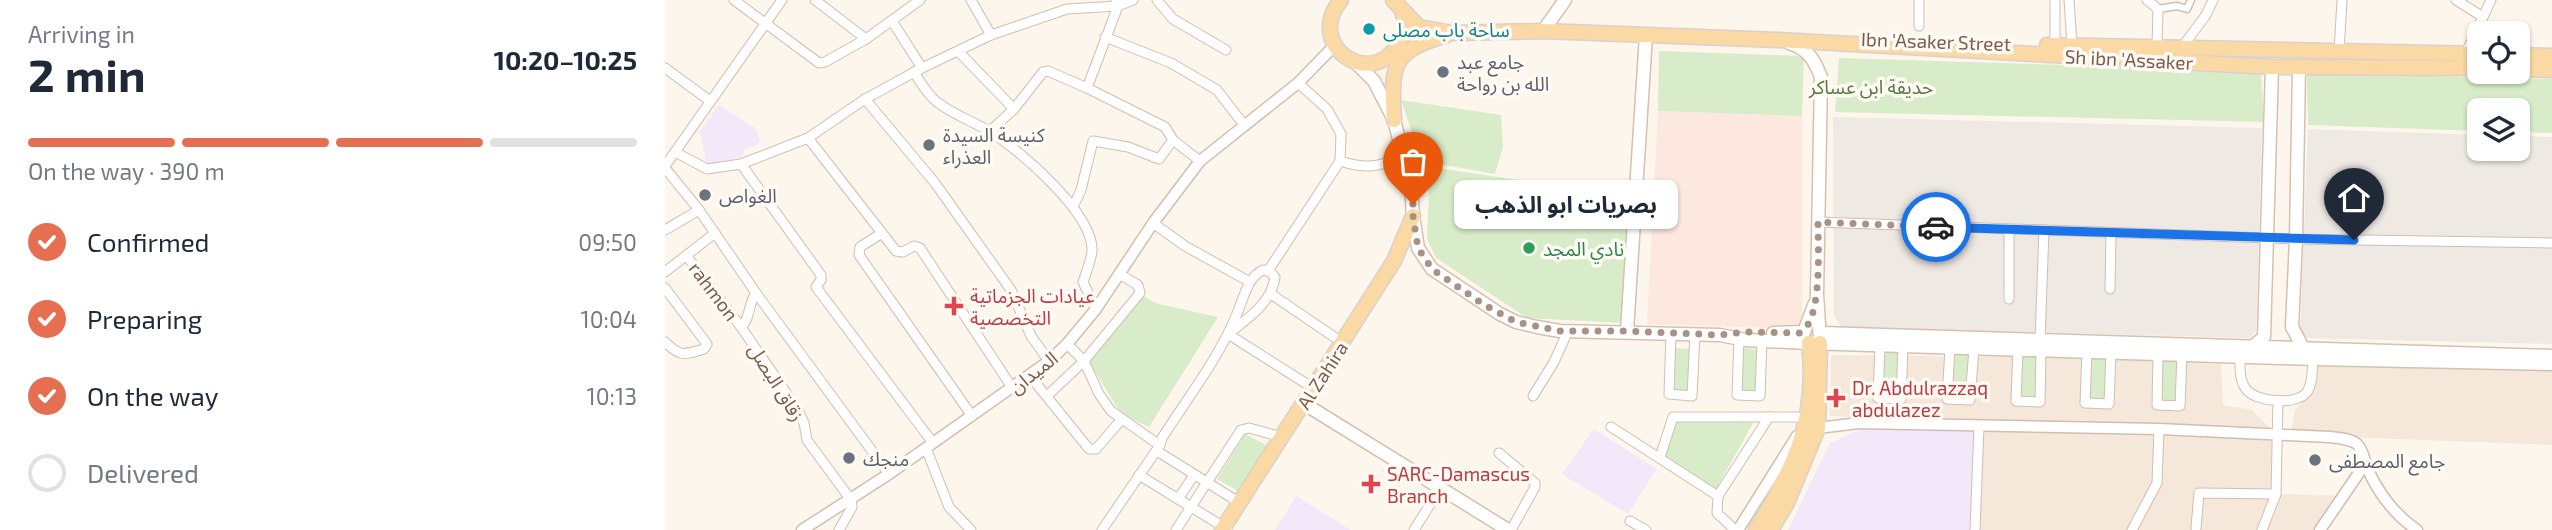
<!DOCTYPE html>
<meta charset="utf-8">
<style>
:root{--surface:#fff;--page:#f2f2f3;--text:#1f2937;--muted:#747a83;--line:#e0e1e3;--accent:#e76f51}
body{margin:0;font-family:"Exo 2","Noto Sans Arabic",sans-serif;background:var(--page);color:var(--text);height:100vh;display:flex;flex-direction:column;font-size:26px;white-space:nowrap}
*{box-sizing:border-box;margin:0}
p{font-size:23px;color:var(--muted)}
.icon{flex:none;width:38px;height:38px;fill:none;stroke:currentColor;stroke-width:2;stroke-linecap:round;stroke-linejoin:round}
.map{position:relative;flex:1;overflow:hidden}
.details{display:flex;flex-direction:column;background:var(--surface);width:665px}
.details>*{flex:none}
.controls{position:absolute;left:1802px;top:21px;display:grid;gap:14px}
.controls a{display:grid;place-items:center;width:63px;height:63px;border-radius:10px;background:var(--surface);box-shadow:0 2px 5px #0004;font-size:35px}
.pin{position:absolute;display:grid;place-items:center;width:60px;height:60px;color:#fff;margin:-72px -30px;border-radius:50% 50% 50% 0;rotate:-45deg;box-shadow:0 0 7px #0007}
.pin .icon{rotate:45deg}
.courier{position:absolute;display:grid;place-items:center;width:70px;height:70px;margin:-35px;border:5px solid #1a73e8;border-radius:50%;background:#fff;color:#222;box-shadow:0 2px 9px #0007}
.bubble{position:absolute;height:49px;border-radius:10px;background:var(--surface);box-shadow:0 2px 5px #0004;font-size:23px;font-weight:700;line-height:49px;text-align:center}
.head em{font-style:normal;font-weight:700}
.head div{display:flex;flex-direction:column-reverse}
.head{display:flex;align-items:center;justify-content:space-between;height:119px;padding:0 28px}
h1{font-size:46px;font-weight:700;line-height:52px}
.bar{display:grid;grid-template-columns:repeat(4,1fr);gap:10px 7px;align-content:center;height:84px;padding:0 28px}
.bar i{height:9px;border-radius:5px;background:var(--line)}
.bar .on{background:var(--accent)}
.bar p{grid-column:span 4}
ol{padding:0 28px;list-style:none}
li{display:flex;align-items:center;gap:21px;height:77px}
li p{margin-inline-start:auto}
li .icon{padding:7px;border-radius:50%;background:var(--accent);color:#fff;stroke-width:4}
li:last-child{color:var(--muted)}
li i{width:38px;height:38px;border:4px solid var(--line);border-radius:50%}
main{display:flex;flex:1;min-height:0}
.map>svg:first-child{display:block}
.residential{fill:#f5e8da}
.commercial{fill:#fde8e0}
.industrial{fill:#efe9e4}
.education{fill:#f3e8fa}
.green{fill:#d8ecc9}
.water{fill:#bfe3e8;stroke:#a5d3da;stroke-width:2}
.lines{fill:none;stroke-linecap:round;stroke-linejoin:round}
.pedestrian-casing{stroke:#d1beb0;stroke-width:9}
.minor-casing{stroke:#d1beb0;stroke-width:11}
.tertiary-casing{stroke:#d1beb0;stroke-width:13}
.secondary-casing{stroke:#d6c0b0;stroke-width:15}
.primary-casing{stroke:#dad1cd;stroke-width:17}
.pedestrian{stroke:#fff;stroke-width:6}
.minor{stroke:#fff;stroke-width:9}
.tertiary{stroke:#fff;stroke-width:10}
.secondary{stroke:#fff;stroke-width:12}
.primary{stroke:#fbd9a5;stroke-width:14}
.done{stroke:#a89285;stroke-width:7;stroke-dasharray:0 12.6}
.route{stroke:#1a73e8;stroke-width:9}
.culture-dot{fill:#0f9aa8;stroke:#fffaf3;stroke-width:2.5}
.worship-dot{fill:#6b7280;stroke:#fffaf3;stroke-width:2.5}
.leisure-dot{fill:#2e9e5b;stroke:#fffaf3;stroke-width:2.5}
.health-dot{fill:#e0444e;stroke:#fffaf3;stroke-width:2.5}
.labels{text-anchor:middle;dominant-baseline:central;stroke-width:7;stroke-linejoin:round;paint-order:stroke}
.culture-label{font-size:19px;fill:#0d838f;stroke:#fffaf3;text-anchor:start}
.street-label{font-size:19px;fill:#7a5c4d;stroke:#fffaf3}
.worship-label{font-size:19px;fill:#5b616d;stroke:#fffaf3;text-anchor:start}
.park-label{font-size:19px;fill:#537a41;stroke:#fffaf3}
.leisure-label{font-size:19px;fill:#27864d;stroke:#fffaf3;text-anchor:start}
.health-label{font-size:19px;fill:#be3a42;stroke:#fffaf3;text-anchor:start}
</style>
<main>
<section class="details">
<div class="head"><div><h1>2 min</h1><p>Arriving in</p></div><em>10:20–10:25</em></div>
<div class="bar"><i class="on"></i><i class="on"></i><i class="on"></i><i></i><p>On the way · 390 m</p></div>
<ol>
<li><svg class="icon" aria-label="check" viewBox="0 0 24 24"><path d="M5 12l5 5 9-10"/></svg>Confirmed<p>09:50</p></li>
<li><svg class="icon" aria-label="check" viewBox="0 0 24 24"><path d="M5 12l5 5 9-10"/></svg>Preparing<p>10:04</p></li>
<li><svg class="icon" aria-label="check" viewBox="0 0 24 24"><path d="M5 12l5 5 9-10"/></svg>On the way<p>10:13</p></li>
<li><i></i>Delivered</li>
</ol>
</section>
<div class="map">
<svg width="1887" height="530" viewBox="0 0 1887 530">
<rect width="100%" height="100%" fill="#fdf6ec"/>
<g class="residential">
<path d="M1166 355 1436 358 1556 364 1558 405 1587 410 1612 435 1611 494 1679 496 1655 530H1315L1317 421 1165 416Z"/>
<path d="M1649 359 1887 364V445L1626 435 1630 410 1648 392Z"/>
</g>
<path class="commercial" d="M993 111 1137 116V329L982 324Z"/>
<g class="industrial">
<path d="M1168 117 1597 128 1591 331 1585 338 1176 327 1169 316Z"/>
<path d="M1643 129 1815 135V149H1853V136L1887 137V344L1640 338 1635 331Z"/>
</g>
<g class="education">
<path d="M54 105 90 128 95 140 92 145 79 150 77 157 46 164 41 162 35 131Z"/>
<path d="M1199 428 1311 431 1307 530H1123L1165 443Z"/>
<path d="M929 429 992 469 963 514 897 474Z"/>
<path d="M631 496 673 522 686 530H610Z"/>
</g>
<g class="green">
<path d="M994 51 1139 56 1137 116 993 111Z"/>
<path d="M1174 58 1596 71 1599 122 1170 112Z"/>
<path d="M1642 73 1887 79V133L1853 132V110H1815V131L1643 125Z"/>
<path d="M736 100 836 115 838 147 830 174 757 161Z"/>
<path d="M757 166 966 196 957 323 862 318 771 258 762 239 764 192Z"/>
<path d="M476 294 490 303 553 317 484 427 456 414 423 360Z"/>
<path d="M1008 348 1026 349 1024 393 1006 392Z"/>
<path d="M1076 348 1094 349 1092 394 1074 393Z"/>
<path d="M1217 352 1235 353 1233 397 1215 396Z"/>
<path d="M1286 353H1304L1302 398 1284 397Z"/>
<path d="M1355 354 1373 355 1372 399 1354 398Z"/>
<path d="M1424 357H1442L1440 402 1423 401Z"/>
<path d="M1496 358 1514 359 1512 404 1494 403Z"/>
<path d="M1012 420 1088 423 1051 489 1000 458Z"/>
<path d="M580 434 603 446 575 492 552 479Z"/>
</g>
<path class="water" d="M812 183 833 187 826 221 806 217Z"/>
<g class="lines">
<defs>
<path id="pedestrian" d="M1493 9 1512 6 1522 9 1526 0"/>
<g id="minor">
<path d="M69 0 154 63 160 62 201 39 255 0"/>
<path d="M150 0 201 39"/>
<path d="M306 0 326 35"/>
<path d="M492 0 508 19 561 50"/>
<path d="M1390 0V45"/>
<path d="M1404 0 1407 45"/>
<path d="M1482 0 1493 9 1492 46"/>
<path d="M1791 0 1818 17"/>
<path d="M227 21 257 68"/>
<path d="M1254 26V0"/>
<path d="M440 37 506 63 552 90 579 125"/>
<path d="M1517 47 1541 15 1548 0"/>
<path d="M293 51 349 109"/>
<path d="M1674 52 1677 0"/>
<path d="M1800 55 1826 0"/>
<path d="M0 68 45 101"/>
<path d="M249 72C256 83 262 94 272 102 287 114 307 121 324 131 354 149 429 214 427 251 426 261 421 273 418 282L431 309"/>
<path d="M422 88 453 6 451 1"/>
<path d="M200 99 270 183 346 290 366 336 384 361"/>
<path d="M325 131 349 109 378 72 383 71 422 88 500 127 508 140 535 161"/>
<path d="M143 138 231 251 238 252 249 246 255 248 348 389"/>
<path d="M10 152 42 169 76 164 143 138 200 99 257 68 326 35 402 9 453 6 468 0"/>
<path d="M675 161C703 170 713 166 740 157"/>
<path d="M76 164 156 275V280L151 287 268 443"/>
<path d="M0 166 117 0"/>
<path d="M0 168 34 210 91 293 224 474"/>
<path d="M408 207 416 190 428 141 463 147 494 159 508 140"/>
<path d="M1153 222 1631 239 1887 243"/>
<path d="M488 223 520 246 585 282"/>
<path d="M1344 229V299"/>
<path d="M0 230 34 210"/>
<path d="M217 233 195 247 194 255 307 416"/>
<path d="M21 255 76 327 133 410 139 423 142 440 186 500 187 507 174 530"/>
<path d="M603 271 675 161 676 134 662 109 633 83"/>
<path d="M0 272 50 233"/>
<path d="M0 288 42 344 39 349C18 355 16 357 0 342"/>
<path d="M1445 289 1446 233"/>
<path d="M606 294 678 343"/>
<path d="M76 327C86 318 83 303 91 293"/>
<path d="M1006 333 1004 394 1027 396 1030 334"/>
<path d="M1074 338 1072 395 1095 396 1097 341"/>
<path d="M1375 340 1379 230"/>
<path d="M402 344 419 361 434 394 446 411 490 442"/>
<path d="M1215 345 1213 398 1236 399 1238 346"/>
<path d="M1285 348 1282 399 1305 400 1309 348"/>
<path d="M1353 349 1351 401 1375 402 1376 351"/>
<path d="M1422 352 1420 403 1444 404 1446 353"/>
<path d="M1493 354 1492 405 1515 406 1517 354"/>
<path d="M1575 356C1575 367 1574 380 1581 389 1590 402 1632 406 1642 392 1648 383 1647 369 1648 359"/>
<path d="M365 376 424 449H431L456 420"/>
<path d="M382 396 419 361 475 293 473 285 454 274"/>
<path d="M868 396 889 362 903 331"/>
<path d="M946 427 1053 496 1052 513 1070 530"/>
<path d="M261 448 284 507 306 530"/>
<path d="M492 451 575 503"/>
<path d="M834 453 870 483V487L846 530"/>
<path d="M995 457 1008 417H1133"/>
<path d="M474 475 562 529"/>
<path d="M1053 496 1104 417"/>
<path d="M513 499 529 475"/>
<path d="M965 521 981 530"/>
<path d="M1531 528 1534 493 1611 494"/>
<path d="M437 530 495 445 497 438C522 399 553 359 571 316 578 301 582 277 598 270L605 272 610 277C607 303 582 319 563 334L648 388"/>
<path d="M511 530 576 430 584 428 617 437"/>
<path d="M749 530 776 487"/>
<path d="M1310 530 1314 426"/>
<path d="M1467 530 1492 483 1494 429"/>
<path d="M1597 530 1611 494 1613 400"/>
</g>
<g id="tertiary">
<path d="M1153 428 1194 423 1494 429 1665 437C1674 438 1686 439 1692 444 1699 451 1699 461 1703 470 1714 494 1730 515 1752 530"/>
<path d="M137 530 224 474 384 361 402 344 431 309 488 223 535 161 633 83 669 46"/>
<path d="M1073 530 1132 436"/>
<path d="M1655 530 1700 464"/>
</g>
<g id="secondary">
<path d="M878 31 900 0"/>
<path d="M1124 43C1143 49 1149 59 1156 77L1152 294 1155 341"/>
<path d="M691 63 709 81 729 120 746 185 748 216 753 248 767 269 835 314 851 322 872 327 895 331 1055 335 1081 340 1144 343 1649 359 1887 364"/>
<path d="M1634 67 1631 239 1627 327 1638 348"/>
<path d="M962 331 981 35"/>
<path d="M1108 333 1139 332 1150 303"/>
<path d="M1156 333 1887 356"/>
<path d="M1587 347 1599 337 1607 67"/>
<path d="M638 403 843 530"/>
</g>
<g id="primary">
<path d="M676 0C639 44 704 90 732 46 741 34 742 25 737 11"/>
<path d="M728 0 754 27 787 33 878 31 1113 40 1607 67 1815 68"/>
<path d="M1382 45 1815 54"/>
<path d="M1853 55 1887 56"/>
<path d="M1853 69 1887 70"/>
<path d="M729 120C726 65 726 51 782 35"/>
<path d="M557 530 729 261 748 216"/>
<path d="M1091 530C1129 466 1153 420 1144 343"/>
<path d="M1106 530 1122 503 1153 428 1155 343"/>
</g>
</defs>
<use href="#pedestrian" class="pedestrian-casing"/>
<use href="#minor" class="minor-casing"/>
<use href="#tertiary" class="tertiary-casing"/>
<use href="#secondary" class="secondary-casing"/>
<use href="#primary" class="primary-casing"/>
<use href="#pedestrian" class="pedestrian"/>
<use href="#minor" class="minor"/>
<use href="#tertiary" class="tertiary"/>
<use href="#secondary" class="secondary"/>
<use href="#primary" class="primary"/>
</g>
<g class="lines">
<path class="done" d="M748 204V216L753 248 767 269 818 304 851 322 895 331H962L1055 335 1080 332 1134 333C1158 324 1153 245 1153 222L1271 227"/>
<path class="route" d="M1271 227 1689 240"/>
</g>
<circle class="culture-dot" cx="704" cy="29" r="7"/>
<g class="worship-dot">
<circle cx="778" cy="72" r="7"/>
<circle cx="264" cy="145" r="7"/>
<circle cx="40" cy="195" r="7"/>
<circle cx="184" cy="458" r="7"/>
<circle cx="1650" cy="460" r="7"/>
</g>
<circle class="leisure-dot" cx="864" cy="248" r="7"/>
<g class="health-dot">
<path d="M285.5 295.5h7v7h7v7h-7v7h-7v-7h-7v-7h7z"/>
<path d="M1167.5 387.5h7v7h7v7h-7v7h-7v-7h-7v-7h7z"/>
<path d="M702.5 473.5h7v7h7v7h-7v7h-7v-7h-7v-7h7z"/>
</g>
<g class="labels">
<g class="culture-label">
<text x="718" y="29">ساحة باب مصلى</text>
</g>
<g class="street-label">
<text transform="translate(1271 41) rotate(2)">Ibn 'Asaker Street</text>
<text transform="translate(1464 59) rotate(3)">Sh ibn 'Assaker</text>
<text transform="translate(49 291) rotate(53)">rahmon</text>
<text transform="translate(368 372) rotate(-38)">الميدان</text>
<text transform="translate(657 375) rotate(-57)">Al Zahira</text>
<text transform="translate(112 382) rotate(58)">زقاق البصل</text>
</g>
<g class="worship-label">
<text x="792" y="61">جامع عبد<tspan x="792" dy="22">الله بن رواحة</tspan></text>
<text x="278" y="134">كنيسة السيدة<tspan x="278" dy="22">العذراء</tspan></text>
<text x="54" y="195">الغواص</text>
<text x="198" y="458">منجك</text>
<text x="1664" y="460">جامع المصطفى</text>
</g>
<g class="park-label">
<text x="1206" y="86">حديقة ابن عساكر</text>
</g>
<g class="leisure-label">
<text x="878" y="248">نادي المجد</text>
</g>
<g class="health-label">
<text x="305" y="295">عيادات الجزماتية<tspan x="305" dy="22">التخصصية</tspan></text>
<text x="1187" y="387">Dr. Abdulrazzaq<tspan x="1187" dy="22">abdulazez</tspan></text>
<text x="722" y="473">SARC-Damascus<tspan x="722" dy="22">Branch</tspan></text>
</g>
</g>
</svg>
<div class="controls">
<a><svg class="icon" aria-label="locate" viewBox="0 0 24 24"><circle cx="12" cy="12" r="6"/><path d="M12 2v4M12 18v4M2 12h4M18 12h4"/></svg></a>
<a><svg class="icon" aria-label="layers" viewBox="0 0 24 24"><path d="M12 4l9 5-9 5-9-5zM3 14l9 5 9-5"/></svg></a>
</div>
<div class="pin" style="left:748px;top:204px;background:#ea580c"><svg class="icon" aria-label="bag" viewBox="0 0 24 24"><path d="M5 8h14l-1 12H6zM9 8a3 3 0 0 1 6 0"/></svg></div>
<div class="pin" style="left:1689px;top:240px;background:#1f2937"><svg class="icon" aria-label="home" viewBox="0 0 24 24"><path d="M3 11l9-7 9 7M6 9v11h12V9"/></svg></div>
<div class="courier" style="left:1271px;top:227px"><svg class="icon" aria-label="car" viewBox="0 0 24 24"><path d="M5 17H2v-5l4-1 3-4h7l3 4 3 1v5h-3M9 17h6M6 11h13"/><circle cx="7" cy="17" r="2"/><circle cx="17" cy="17" r="2"/></svg></div>
<div class="bubble" style="left:789px;top:180px;width:224px">بصريات ابو الذهب</div>
</div>
</main>
